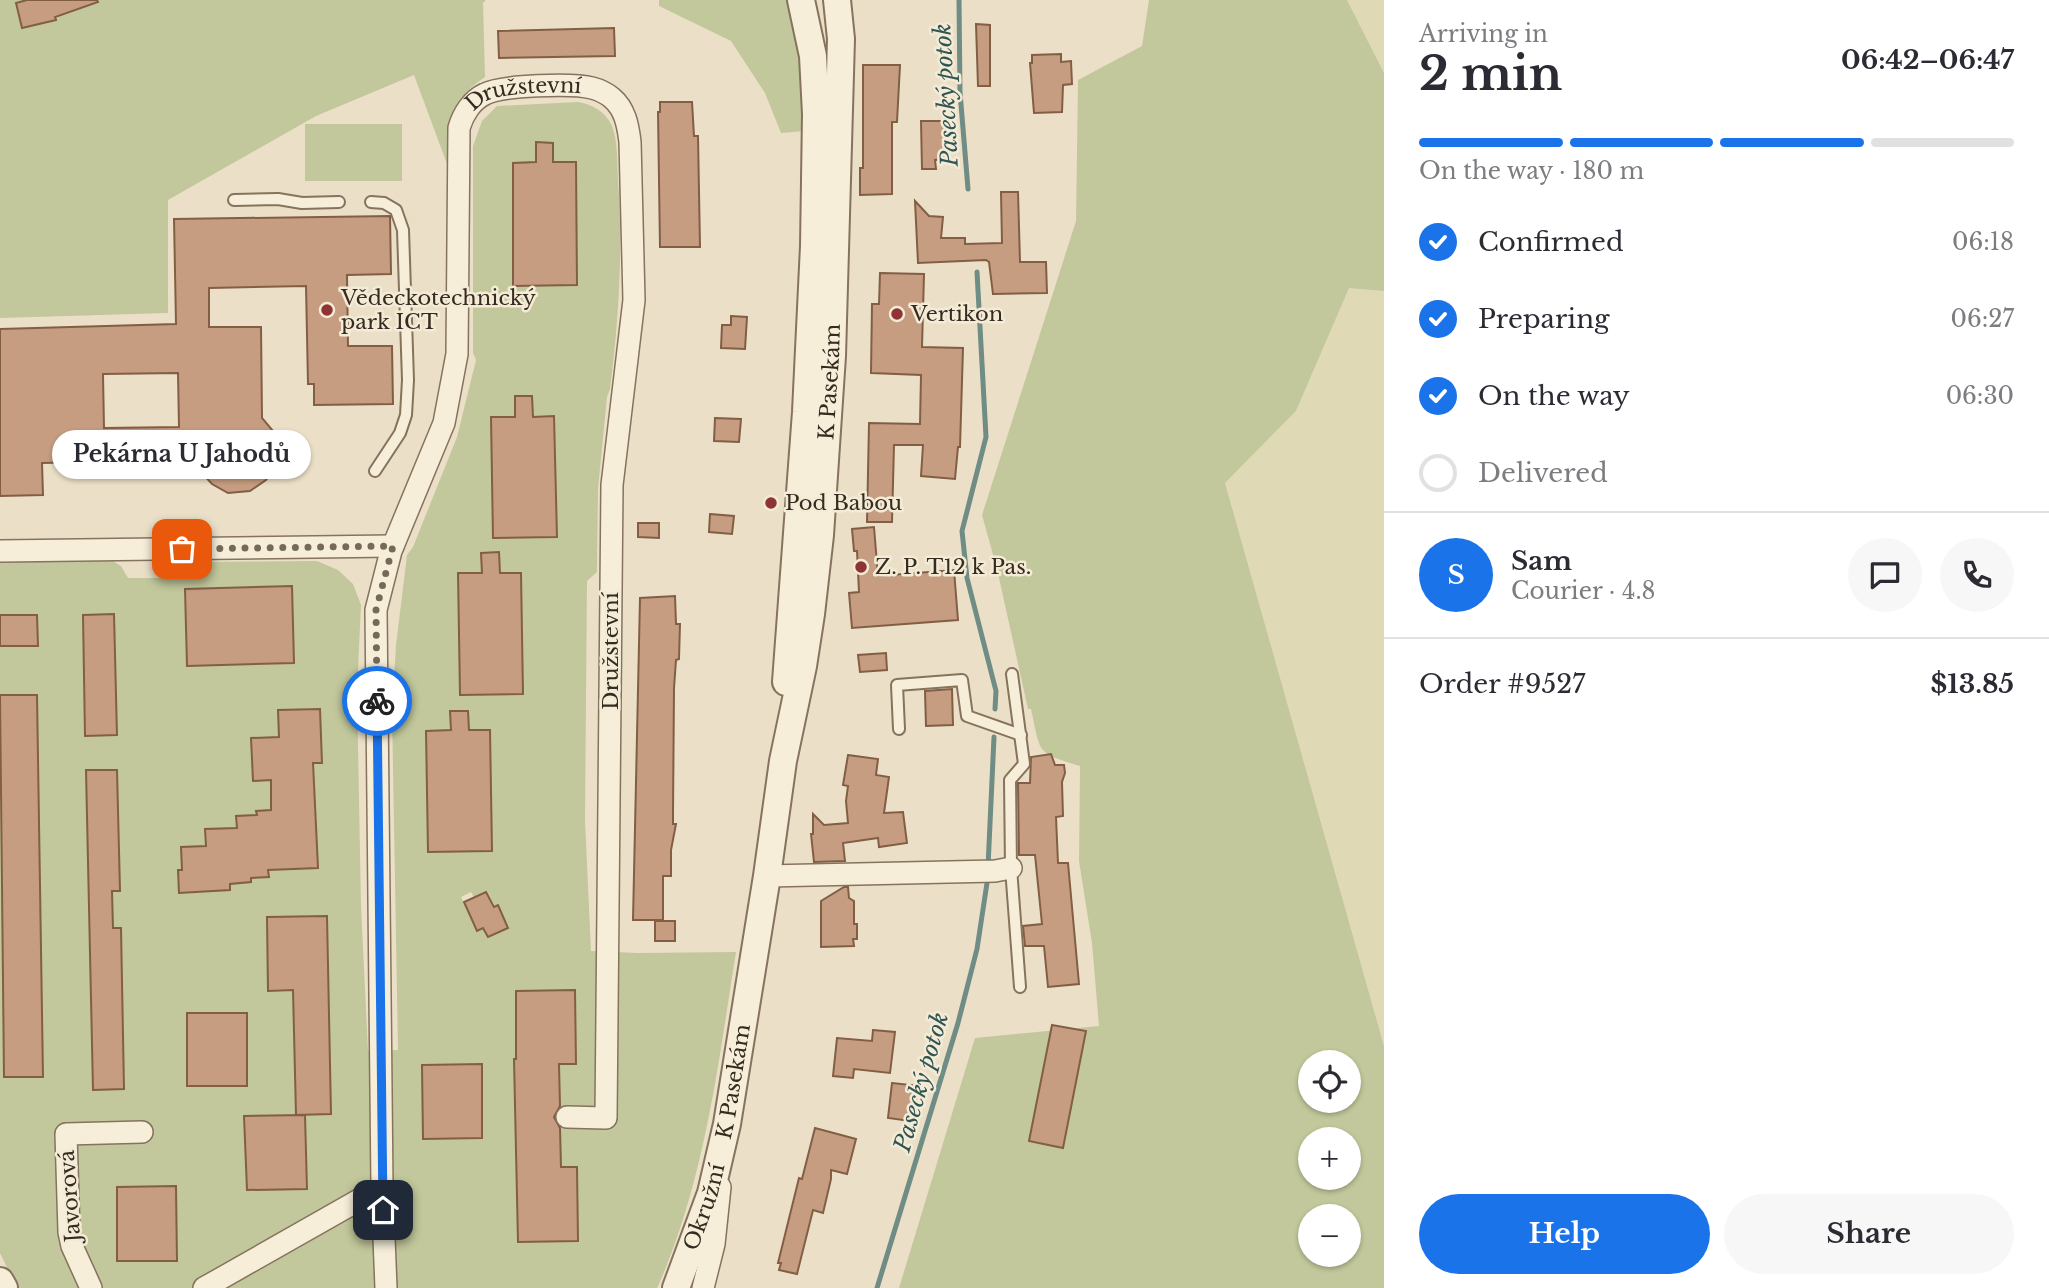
<!DOCTYPE html>
<meta charset="utf-8">
<style>
:root{--surface:#fff;--page:#f7f7f7;--text:#2b2b33;--muted:#7c7c81;--line:#e1e1e2;--accent:#1a73e8}
body{margin:0;font-family:"Libre Baskerville",serif;background:var(--page);color:var(--text);height:100vh;display:flex;flex-direction:column;font-size:26px;white-space:nowrap}
*{box-sizing:border-box;margin:0}
p{font-size:23px;color:var(--muted)}
.icon{flex:none;width:38px;height:38px;fill:none;stroke:currentColor;stroke-width:2;stroke-linecap:round;stroke-linejoin:round}
.map{position:relative;flex:1;overflow:hidden}
.drawer{display:flex;flex-direction:column;background:var(--surface);width:665px}
.drawer>*{flex:none}
.tools{position:absolute;left:1298px;top:1050px;display:grid;gap:14px}
.tools a{display:grid;place-items:center;width:63px;height:63px;border-radius:50%;background:var(--surface);box-shadow:0 2px 5px #0004;font-size:35px}
.pin{position:absolute;display:grid;place-items:center;width:60px;height:60px;color:#fff;margin:-30px;border-radius:14px;box-shadow:0 4px 10px #0006}
.courier{position:absolute;display:grid;place-items:center;width:70px;height:70px;margin:-35px;border:5px solid #1a73e8;border-radius:50%;background:#fff;color:#222;box-shadow:0 2px 9px #0007}
.bubble{position:absolute;height:49px;border-radius:24px;background:var(--surface);box-shadow:0 2px 5px #0004;font-size:23px;font-weight:700;line-height:49px;text-align:center}
.overview em{font-style:normal;font-weight:700}
.overview div{display:flex;flex-direction:column-reverse}
.overview{display:flex;align-items:center;justify-content:space-between;height:119px;padding:0 35px}
h1{font-size:46px;font-weight:700;line-height:52px}
.bar{display:grid;grid-template-columns:repeat(4,1fr);gap:10px 7px;align-content:center;height:84px;padding:0 35px}
.bar i{height:9px;border-radius:5px;background:var(--line)}
.bar .on{background:var(--accent)}
.bar p{grid-column:span 4}
.line{display:flex;align-items:center;gap:18px;padding:0 35px;border-top:2px solid var(--line)}
.line div{flex:1}
.round{display:grid;place-items:center;flex:none;width:74px;height:74px;border-radius:37px;background:var(--page)}
ol{padding:0 35px;list-style:none}
li{display:flex;align-items:center;gap:21px;height:77px}
li p{margin-inline-start:auto}
li .icon{padding:7px;border-radius:50%;background:var(--accent);color:#fff;stroke-width:4}
li:last-child{color:var(--muted)}
li i{width:38px;height:38px;border:4px solid var(--line);border-radius:50%}
.action{display:flex;gap:14px;margin-top:auto;padding:14px 35px}
.action a{flex:1;height:80px;border-radius:42px;background:var(--accent);color:#fff;font-size:28px;font-weight:700;line-height:80px;text-align:center}
.action a+a{background:var(--page);color:var(--text)}
main{display:flex;flex:1;min-height:0}
.map>svg:first-child{display:block}
.farmland{fill:#e0d9b5}
.green{fill:#c2c89b;fill-rule:evenodd}
.lines{fill:none;stroke-linecap:round;stroke-linejoin:round}
.stream{stroke:#6f8c85;stroke-width:5}
.building{fill:#c69d80;stroke:#825e45;stroke-width:2;fill-rule:evenodd}
.service-casing{stroke:#85735e;stroke-width:14}
.minor-casing{stroke:#85735e;stroke-width:24}
.tertiary-casing{stroke:#85735e;stroke-width:30}
.service{stroke:#f6eed9;stroke-width:10}
.minor{stroke:#f6eed9;stroke-width:21}
.tertiary{stroke:#f6eed9;stroke-width:26}
.done{stroke:#756a5a;stroke-width:7;stroke-dasharray:0 12.6}
.route{stroke:#1a73e8;stroke-width:9}
.poi-dot{fill:#8f3333;stroke:#f3ebd6;stroke-width:2.5}
.labels{text-anchor:middle;dominant-baseline:central;stroke-width:5;stroke-linejoin:round;paint-order:stroke}
.street-label{font-size:21px;fill:#362b20;stroke:#f3ebd6}
.poi-label{font-size:21px;fill:#362b20;stroke:#f3ebd6;text-anchor:start}
.water-label{font-size:23px;font-style:italic;fill:#315553;stroke:#f3ebd6}
</style>
<main>
<div class="map">
<svg width="1384" height="1288" viewBox="0 0 1384 1288">
<rect width="100%" height="100%" fill="#ebe0c7"/>
<g class="farmland">
<path d="M1347 0H1384V73Z"/>
<path d="M1349 287 1384 291V1046L1225 483 1296 411Z"/>
</g>
<g class="green">
<path d="M0 0H486L483 3 485 77C449 101 447 123 447 164L414 75 316 116 168 200V313L0 318Z"/>
<path d="M659 0H789L800 47 804 131 781 133 765 93 731 41 659 6Z"/>
<path d="M1149 0H1347L1384 73V291L1349 288 1296 411 1225 483 1384 1046V1288H899L975 1038 1099 1026 1092 943 1079 861 1080 766C1035 752 1041 754 1031 709H1028L997 569 982 515 1076 221 1078 80 1142 46ZM1311 1062H1349V1101H1311ZM1311 1139H1349V1178H1311ZM1311 1216H1349V1255H1311Z"/>
<path d="M578 102C592 104 606 112 612 126 618 141 617 162 618 179 623 250 619 319 610 389L607 397 598 489 597 572 587 581 585 820 591 951 638 953 736 952C718 1065 705 1178 659 1284L657 1288H17L0 1253V559L108 558 121 566 128 578H165L190 562 317 561 338 570 353 584 361 605 357 691 361 906 368 1051 398 1050 392 712 396 645 407 555 413 547 457 437 476 360 473 353V146L482 121 497 106ZM537 142 553 143V162L576 285H513V163L536 162ZM515 396H532L533 417 554 416 556 537 493 538 491 418 515 417ZM499 552 500 573H521L523 694 460 695 458 574 482 573 481 553ZM451 711H468L469 730H490L492 851 428 852 426 731 451 730ZM471 892 474 897 487 892 508 928 488 937 483 928 476 930 461 897Z"/>
<rect x="305" y="124" width="97" height="57"/>
</g>
<g class="lines">
<g class="stream">
<path d="M959 0 960 92 968 189"/>
<path d="M977 272 986 437 962 531 967 578 996 691 995 709"/>
<path d="M988 867 994 737"/>
<path d="M877 1288 958 1023 977 949 987 883"/>
</g>
</g>
<g class="building">
<path d="M27 0H97L98 2 55 17 56 20 22 28 16 3Z"/>
<path d="M976 24 990 25V86H978Z"/>
<path d="M614 28 615 56 499 58 498 31Z"/>
<path d="M1061 54V62L1071 61 1072 84 1063 85 1062 112 1034 113 1030 63H1032V55Z"/>
<path d="M863 65H900L897 122H892V194L860 195V168H863Z"/>
<path d="M660 102H692L694 136H698L700 247H660L658 112H660Z"/>
<path d="M921 121H947L948 159 935 160 936 169H922Z"/>
<path d="M536 142 553 143V162H576L577 285 513 286V163L536 162Z"/>
<path d="M1001 192H1018L1020 262H1046L1047 293 993 294 989 262 986 260 918 263 915 201 929 216 943 217 941 238H965V244L1002 243Z"/>
<path d="M390 216 391 274 347 275 348 346H392L393 404 314 405V384H308L306 286 209 288V327H261L262 418 273 431 278 446 274 469 266 480 250 491 228 493 212 484 200 471 195 460 42 463 43 495 0 496V329L176 324 174 219ZM178 373 179 427 104 428 103 374Z"/>
<path d="M880 273 924 274 922 347 963 348 960 447H958L955 479 921 476 923 445H894L892 522H867L869 423 920 424 921 375 871 373 872 304H879Z"/>
<path d="M731 316 747 317 745 349 721 348 722 325H731Z"/>
<path d="M515 396H532L533 417 554 416 557 537 493 538 491 417H515Z"/>
<path d="M715 418 741 419 739 442 714 441Z"/>
<path d="M710 514 734 516 732 534 709 532Z"/>
<path d="M638 523H659V538L638 537Z"/>
<path d="M874 527 878 576 954 570 958 620 852 628 849 593 859 592 857 551H854L852 529Z"/>
<path d="M499 552 500 573H521L523 694 460 695 458 573H482L481 553Z"/>
<path d="M292 586 294 663 187 666 185 589Z"/>
<path d="M675 596 676 624H680L679 659 676 660 674 688 673 814V824H676L671 850V876H663V920H633L640 598Z"/>
<path d="M114 614 117 735 85 736 83 615Z"/>
<path d="M0 615H37L38 646H0Z"/>
<path d="M886 653 887 670 860 672 858 655Z"/>
<path d="M952 689 953 725 926 726 925 691Z"/>
<path d="M0 695H37L43 1077H4Z"/>
<path d="M320 709 322 763H313L318 868 268 870 269 877 251 878V882L230 884V890L179 893 178 870H182L181 847 206 846 205 829 237 828 236 816 257 815 256 811 271 810V780L253 781 251 738 279 737 278 710Z"/>
<path d="M450 711H468L469 730H490L492 851 428 852 426 731 451 730Z"/>
<path d="M1051 754 1055 765H1064L1065 773 1062 782 1063 816 1056 817 1058 863H1068L1079 984 1048 987 1044 946H1025L1023 926 1042 924 1035 855H1019L1018 783H1030L1031 757Z"/>
<path d="M848 755 878 759 876 775 889 777 884 813 903 812 907 843 879 847 878 838 843 843 845 861 814 862 811 834H813V814L824 825 848 823 846 801 848 786 843 785Z"/>
<path d="M86 770H117L120 891H112L113 928H121L124 1089 93 1090Z"/>
<path d="M844 887H848L849 898 854 901V924H857V939H853L854 946 821 947V901Z"/>
<path d="M486 892 494 907 498 905 508 928 488 937 483 928 477 931 464 902Z"/>
<path d="M327 916 331 1114 296 1115 293 990 268 991 267 917Z"/>
<rect x="655" y="921" width="20" height="20"/>
<path d="M575 990 576 1064H559L560 1106 554 1117 560 1128 561 1167H577L578 1241 518 1242 514 1059H516V991Z"/>
<rect x="187" y="1013" width="60" height="73"/>
<path d="M1052 1025 1086 1031 1063 1148 1029 1141Z"/>
<path d="M873 1030 895 1032 890 1073 854 1069 853 1078 833 1076 837 1038 872 1041Z"/>
<path d="M482 1064V1138L423 1139 422 1065Z"/>
<path d="M892 1083 920 1086 910 1121 888 1118Z"/>
<path d="M305 1115 307 1189 247 1190 244 1116Z"/>
<path d="M815 1128 856 1139 847 1174 831 1170V1179L823 1213 813 1210 797 1274 779 1270 781 1263H778L799 1178 802 1179Z"/>
<path d="M176 1186 177 1261H117V1187Z"/>
</g>
<g class="lines">
<defs>
<g id="service">
<path d="M234 200 278 199 302 203 339 202"/>
<path d="M371 202 384 203 396 210 403 230 408 380 406 415 400 433 375 471"/>
<path d="M1012 674 1024 764 1010 780 1011 868 1020 987"/>
<path d="M899 729 897 685 962 680 967 716 1021 735"/>
</g>
<g id="minor">
<path d="M0 551 393 546"/>
<path d="M767 876 995 871 1011 868"/>
<path d="M91 1288 72 1246 69 1232 66 1134 142 1132"/>
<path d="M204 1288 382 1187"/>
<path id="s1" d="M386 1288 382 1187 376 610 391 551 444 423 457 354 459 128C463 114 472 100 485 94 502 85 573 83 592 88 600 90 606 93 612 98 625 109 628 125 630 142L634 300 612 485 606 1118 567 1117"/>
<path d="M703 1288 714 1244 720 1187"/>
</g>
<g id="tertiary">
<path d="M786 682 806 412 814 246 816 114 813 56 801 0"/>
<path d="M0 1281 4 1288"/>
<path id="s2" d="M676 1288 711 1193 727 1124 767 876 783 761 803 666 811 614 820 535 832 356 841 39 837 0"/>
</g>
</defs>
<use href="#service" class="service-casing"/>
<use href="#minor" class="minor-casing"/>
<use href="#tertiary" class="tertiary-casing"/>
<use href="#service" class="service"/>
<use href="#minor" class="minor"/>
<use href="#tertiary" class="tertiary"/>
</g>
<g class="lines">
<path class="done" d="M182 549 393 546 376 610 377 701"/>
<path class="route" d="M377 701 383 1210"/>
</g>
<g class="poi-dot">
<circle cx="327" cy="310" r="7"/>
<circle cx="897" cy="314" r="7"/>
<circle cx="771" cy="503" r="7"/>
<circle cx="861" cy="567" r="7"/>
</g>
<g class="labels">
<g class="street-label">
<text stroke="none"><textPath href="#s1" startOffset="1256">Družstevní</textPath></text>
<text stroke="none"><textPath href="#s2" startOffset="922">K Pasekám</textPath></text>
<text transform="translate(611 651) rotate(-90)">Družstevní</text>
<text stroke="none"><textPath href="#s2" startOffset="215">K Pasekám</textPath></text>
<text transform="translate(70 1196) rotate(-94)">Javorová</text>
<text stroke="none"><textPath href="#s2" startOffset="86">Okružní</textPath></text>
</g>
<g class="poi-label">
<text x="341" y="298">Vědeckotechnický<tspan x="341" dy="24">park ICT</tspan></text>
<text x="911" y="314">Vertikon</text>
<text x="785" y="503">Pod Babou</text>
<text x="875" y="567">Z. P. T12 k Pas.</text>
</g>
<g class="water-label">
<text transform="translate(946 95) rotate(-93)">Pasecký potok</text>
<text transform="translate(921 1082) rotate(-74)">Pasecký potok</text>
</g>
</g>
</svg>
<div class="tools">
<a><svg class="icon" aria-label="locate" viewBox="0 0 24 24"><circle cx="12" cy="12" r="6"/><path d="M12 2v4M12 18v4M2 12h4M18 12h4"/></svg></a>
<a>+</a>
<a>−</a>
</div>
<div class="pin" style="left:182px;top:549px;background:#ea580c"><svg class="icon" aria-label="bag" viewBox="0 0 24 24"><path d="M5 8h14l-1 12H6zM9 8a3 3 0 0 1 6 0"/></svg></div>
<div class="pin" style="left:383px;top:1210px;background:#1f2937"><svg class="icon" aria-label="home" viewBox="0 0 24 24"><path d="M3 11l9-7 9 7M6 9v11h12V9"/></svg></div>
<div class="courier" style="left:377px;top:701px"><svg class="icon" aria-label="bike" viewBox="0 0 24 24"><circle cx="6" cy="16" r="4"/><circle cx="18" cy="16" r="4"/><path d="M6 16l4-8h5l3 8M10 8l3 8H6M13 5h3"/></svg></div>
<div class="bubble" style="left:52px;top:430px;width:259px">Pekárna U Jahodů</div>
</div>
<section class="drawer">
<div class="overview"><div><h1>2 min</h1><p>Arriving in</p></div><em>06:42–06:47</em></div>
<div class="bar"><i class="on"></i><i class="on"></i><i class="on"></i><i></i><p>On the way · 180 m</p></div>
<ol>
<li><svg class="icon" aria-label="check" viewBox="0 0 24 24"><path d="M5 12l5 5 9-10"/></svg>Confirmed<p>06:18</p></li>
<li><svg class="icon" aria-label="check" viewBox="0 0 24 24"><path d="M5 12l5 5 9-10"/></svg>Preparing<p>06:27</p></li>
<li><svg class="icon" aria-label="check" viewBox="0 0 24 24"><path d="M5 12l5 5 9-10"/></svg>On the way<p>06:30</p></li>
<li><i></i>Delivered</li>
</ol>
<div class="line" style="height:126px"><b class="round" style="background:var(--accent);color:#fff">S</b><div><b>Sam</b><p>Courier · 4.8</p></div><a class="round"><svg class="icon" aria-label="chat" viewBox="0 0 24 24"><path d="M4 5h16v11H9l-5 4z"/></svg></a><a class="round"><svg class="icon" aria-label="phone" viewBox="0 0 24 24"><path d="M5 4h4l2 5-3 2q2 4 5 5l2-3 5 2v4C11 20 4 13 5 4z"/></svg></a></div>
<div class="line" style="height:91px"><div>Order #9527</div><b>$13.85</b></div>
<div class="action"><a>Help</a><a>Share</a></div>
</section>
</main>
